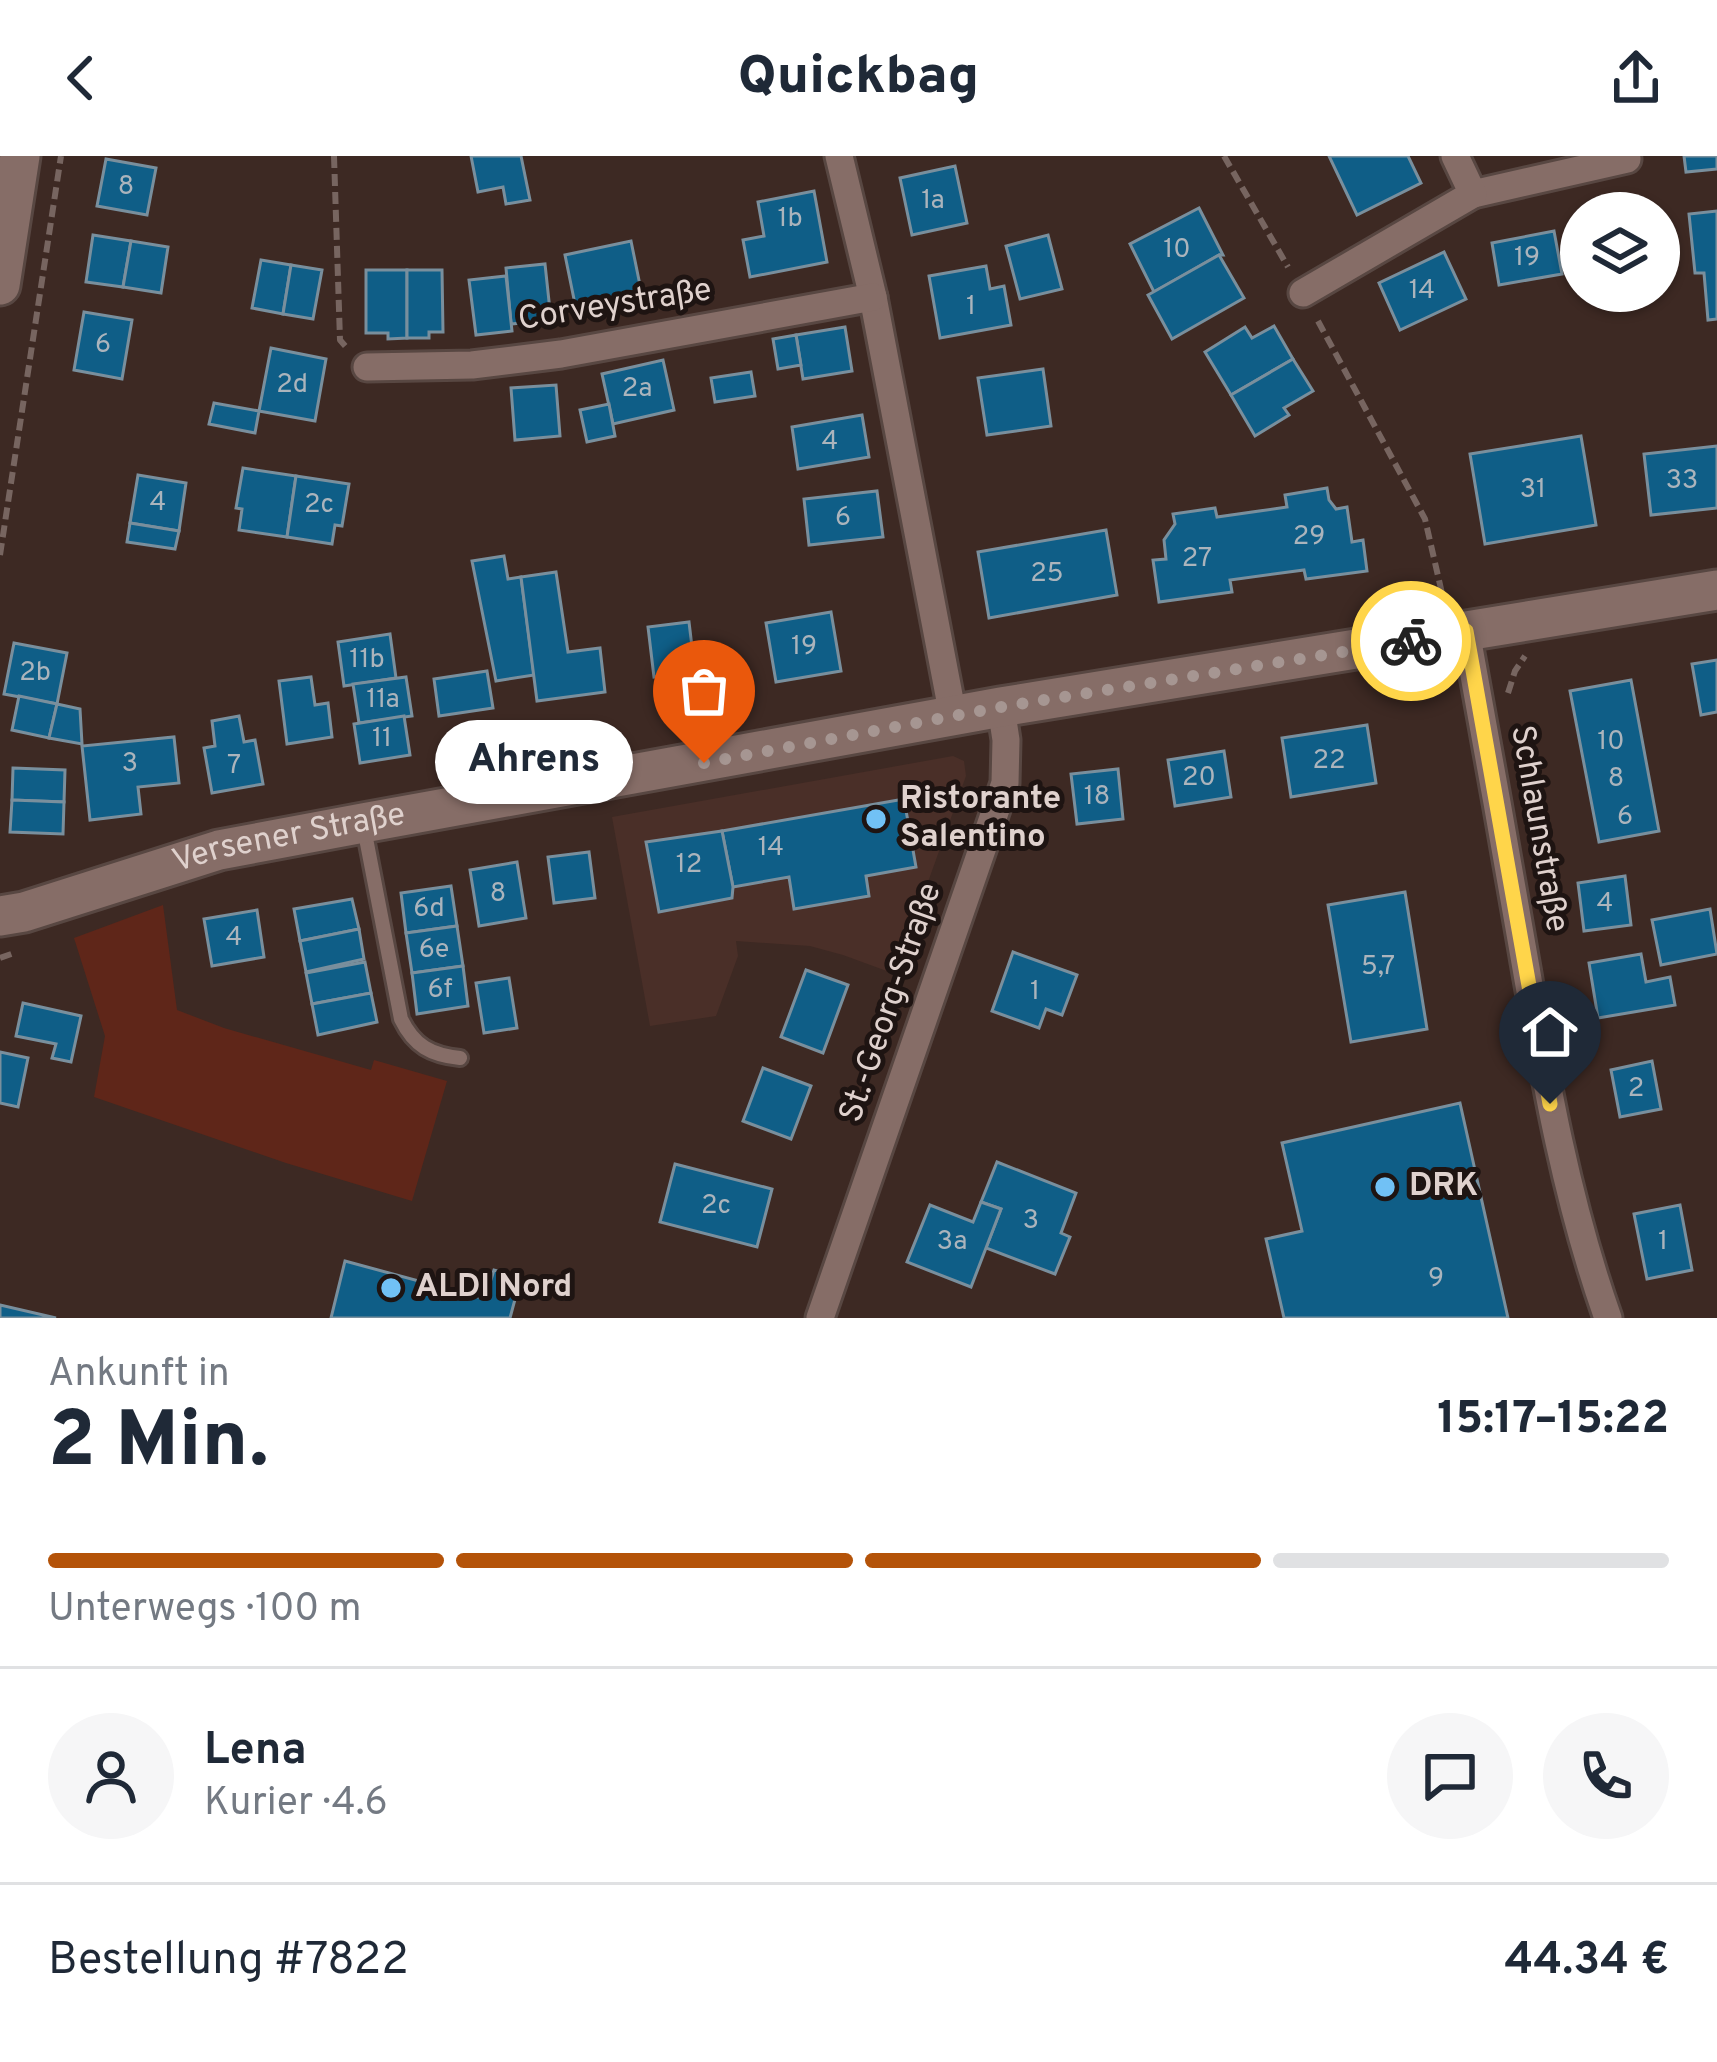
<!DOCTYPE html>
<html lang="de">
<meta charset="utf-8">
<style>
:root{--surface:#fff;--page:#f6f6f7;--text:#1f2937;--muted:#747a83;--line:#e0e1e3;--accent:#b45309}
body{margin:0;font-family:Overpass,sans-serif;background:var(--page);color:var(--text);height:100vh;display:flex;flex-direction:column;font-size:45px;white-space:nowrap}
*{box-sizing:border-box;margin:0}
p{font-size:39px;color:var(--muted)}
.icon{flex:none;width:66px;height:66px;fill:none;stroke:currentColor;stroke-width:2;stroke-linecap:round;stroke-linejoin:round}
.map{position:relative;height:1162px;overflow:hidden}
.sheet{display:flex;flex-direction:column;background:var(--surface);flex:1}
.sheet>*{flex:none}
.controls{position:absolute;left:1560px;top:36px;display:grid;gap:24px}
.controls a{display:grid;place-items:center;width:120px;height:120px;border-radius:50%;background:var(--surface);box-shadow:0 3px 9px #0004;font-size:60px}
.pin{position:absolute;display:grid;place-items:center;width:102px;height:102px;color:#fff;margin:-123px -51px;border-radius:50% 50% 50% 0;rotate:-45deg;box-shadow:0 0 12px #0007}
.pin .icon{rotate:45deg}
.courier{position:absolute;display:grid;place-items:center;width:120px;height:120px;margin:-60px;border:9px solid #ffd54a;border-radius:50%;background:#fff;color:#222;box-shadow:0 3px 15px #0007}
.bubble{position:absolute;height:84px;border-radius:42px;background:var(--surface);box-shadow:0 3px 9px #0004;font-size:39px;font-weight:800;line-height:84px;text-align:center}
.overview em{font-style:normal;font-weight:800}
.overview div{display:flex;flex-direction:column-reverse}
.overview{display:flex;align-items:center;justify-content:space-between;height:204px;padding:0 48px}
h1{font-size:78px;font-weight:800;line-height:90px}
.bar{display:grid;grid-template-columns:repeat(4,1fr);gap:18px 12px;align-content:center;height:144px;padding:0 48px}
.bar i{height:15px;border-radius:9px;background:var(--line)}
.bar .on{background:var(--accent)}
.bar p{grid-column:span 4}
.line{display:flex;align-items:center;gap:30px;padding:0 48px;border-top:3px solid var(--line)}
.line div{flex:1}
.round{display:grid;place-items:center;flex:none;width:126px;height:126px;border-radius:63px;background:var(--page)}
header{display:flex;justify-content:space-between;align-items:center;height:156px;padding:0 48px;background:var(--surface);font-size:54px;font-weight:800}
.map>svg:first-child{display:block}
.built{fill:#4a2f28}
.green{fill:#5f2619}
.building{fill:#0f5e87;stroke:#798f9d;stroke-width:3}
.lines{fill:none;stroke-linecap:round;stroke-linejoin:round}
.lane-casing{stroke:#584742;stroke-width:20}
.street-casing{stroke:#584742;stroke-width:33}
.secondary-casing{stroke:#584742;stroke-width:45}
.path{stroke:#776560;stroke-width:6;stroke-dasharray:12 6;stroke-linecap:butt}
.lane{stroke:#866d67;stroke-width:14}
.street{stroke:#866d67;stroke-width:27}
.secondary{stroke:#866d67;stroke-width:39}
.done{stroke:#a69692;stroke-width:12;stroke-dasharray:0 21.6}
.route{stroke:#ffd54a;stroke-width:15}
.poi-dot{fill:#71c1f5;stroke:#1e1412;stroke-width:4.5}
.labels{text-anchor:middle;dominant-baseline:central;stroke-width:10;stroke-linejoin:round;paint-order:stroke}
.number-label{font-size:27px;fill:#abb4bc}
.street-label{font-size:33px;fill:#dfd1cd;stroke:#1e1412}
.poi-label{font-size:33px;font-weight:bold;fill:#dfd1cd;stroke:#1e1412;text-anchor:start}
</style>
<header><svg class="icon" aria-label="back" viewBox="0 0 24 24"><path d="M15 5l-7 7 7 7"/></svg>Quickbag<svg class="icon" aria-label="share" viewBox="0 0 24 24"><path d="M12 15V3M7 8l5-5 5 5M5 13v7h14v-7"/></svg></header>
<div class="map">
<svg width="1717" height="1162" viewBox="0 0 1717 1162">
<rect width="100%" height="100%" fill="#3d2923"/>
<path class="built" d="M953 600 964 605 966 620 895 818 843 799 810 790 736 785 738 800 716 860 650 870 612 661Z"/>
<path class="green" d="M163 749 177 854 224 872 371 914 374 904 447 925 412 1045 286 1007 94 941 105 880 74 782Z"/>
<g class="building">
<path d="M471 0H521L530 44 506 48 503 31 478 36Z"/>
<path d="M1329 0H1408L1421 27 1357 59Z"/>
<path d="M1684 0H1717V13L1686 16Z"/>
<path d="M106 3 156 12 147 59 97 50Z"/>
<path d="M955 10 967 67 912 79 900 22Z"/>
<path d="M814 35 827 106 750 121 743 84 764 80 758 46Z"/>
<path d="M1199 52 1223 99H1219L1154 136 1130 88Z"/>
<path d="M1717 55V163L1708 164 1704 117H1695L1689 58Z"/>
<path d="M1659 61 1666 108 1659 109Z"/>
<path d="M1554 75 1562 118 1499 129 1492 87Z"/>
<path d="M93 79 131 85 123 131 86 126Z"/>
<path d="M1048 79 1062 133 1020 143 1006 90Z"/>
<path d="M131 85 168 91 161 137 123 131Z"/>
<path d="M631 85 642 139 576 153 565 99Z"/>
<path d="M1444 96 1466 143 1400 174 1379 127Z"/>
<path d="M1219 99 1244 142 1172 183 1148 139Z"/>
<path d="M261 104 291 109 283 158 252 152Z"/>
<path d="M545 108 551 164 511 168 506 112Z"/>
<path d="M291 109 322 114 313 163 283 158Z"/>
<path d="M986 110 990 133 1004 130 1011 169 940 182 929 120Z"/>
<path d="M366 114H407V182L388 183V177H366Z"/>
<path d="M407 114H442L443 176H429V182H407Z"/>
<path d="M506 120 512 175 476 179 469 124Z"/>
<path d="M84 156 132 164 122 223 74 214Z"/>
<path d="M1274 170 1293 203 1231 239 1205 196 1245 171 1252 182Z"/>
<path d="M845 171 852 215 803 223 796 179Z"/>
<path d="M796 179 801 209 778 213 773 183Z"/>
<path d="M271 192 326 203 315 265 259 255Z"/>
<path d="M1293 203 1313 235 1284 252 1289 259 1255 280 1231 239Z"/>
<path d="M663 204 674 254 613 268 602 218Z"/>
<path d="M1043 213 1051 270 987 279 978 222Z"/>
<path d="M751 216 755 240 715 246 711 222Z"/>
<path d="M556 229 560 280 515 284 511 232Z"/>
<path d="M214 247 259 255 255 277 209 268Z"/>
<path d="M609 248 615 280 587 286 580 254Z"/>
<path d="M862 259 869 301 798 313 792 271Z"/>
<path d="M1581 280 1596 369 1485 388 1470 298Z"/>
<path d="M1717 290V352L1651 359 1644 298Z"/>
<path d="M243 312 296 320 287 381 239 374 242 353 236 352Z"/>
<path d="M138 319 186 327 179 375 130 367Z"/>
<path d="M296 320 349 328 342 370 335 369 332 388 287 381Z"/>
<path d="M1327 332 1329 344 1336 353 1347 351 1352 386 1363 384 1367 415 1306 423 1304 414 1230 424 1232 436 1159 446 1153 404 1166 403 1164 384 1175 368 1173 358 1215 352 1217 361 1287 351 1285 339Z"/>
<path d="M877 335 883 381 809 389 804 343Z"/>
<path d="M130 367 179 375 175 393 127 386Z"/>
<path d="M1106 374 1117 439 989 462 978 396Z"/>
<path d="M504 400 508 423 521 421 534 519 496 525 472 405Z"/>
<path d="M556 416 568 496 600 492 605 536 537 545 521 421Z"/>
<path d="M831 456 841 515 776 526 766 467Z"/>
<path d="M689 466 695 516 654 521 648 471Z"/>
<path d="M390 478 396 522 344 530 338 486Z"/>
<path d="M14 487 67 497 57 548 4 538Z"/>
<path d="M1717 504V556L1701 559 1692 508Z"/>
<path d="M487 515 493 552 439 560 434 523Z"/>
<path d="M311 521 315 549 328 547 332 581 287 588 279 525Z"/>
<path d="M406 521 412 560 359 567 353 528Z"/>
<path d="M1631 524 1659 675 1599 686 1570 535Z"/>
<path d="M19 540 57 548 49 582 12 574Z"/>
<path d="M57 548 80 553 82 588 49 582Z"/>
<path d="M239 560 244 586 255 584 263 628 212 637 204 592 215 590 212 565Z"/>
<path d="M404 560 410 599 360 607 354 568Z"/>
<path d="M1367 569 1376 627 1291 641 1282 582Z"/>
<path d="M174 581 179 627 138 631 141 658 90 664 82 590Z"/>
<path d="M1224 595 1231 641 1175 650 1168 604Z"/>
<path d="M13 612 65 614 64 646 12 644Z"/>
<path d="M1118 613 1123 663 1077 668 1071 618Z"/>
<path d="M904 643 916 711 866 720 869 740 794 753 789 721 733 731 722 675Z"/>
<path d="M12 644 64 646 63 678 10 676Z"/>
<path d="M722 675 733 731 732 742 659 756 646 686Z"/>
<path d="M589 696 595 742 554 747 548 701Z"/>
<path d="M517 706 526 762 479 770 470 714Z"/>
<path d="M1625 720 1631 769 1584 775 1578 727Z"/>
<path d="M451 730 457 770 406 777 401 737Z"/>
<path d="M1405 736 1427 873 1351 886 1328 749Z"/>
<path d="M352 743 359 773 300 785 294 753Z"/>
<path d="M1710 753 1717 798 1661 809 1652 764Z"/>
<path d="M257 754 264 801 212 810 204 763Z"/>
<path d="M457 770 463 810 412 817 406 777Z"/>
<path d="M359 773 364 803 306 816 300 785Z"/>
<path d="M1013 796 1077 819 1062 859 1046 853 1039 872 992 855Z"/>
<path d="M1641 798 1646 826 1670 821 1675 849 1598 862 1589 807Z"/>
<path d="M365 806 371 837 312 848 306 817Z"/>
<path d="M463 810 468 850 417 858 412 817Z"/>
<path d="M806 814 848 829 823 897 781 881Z"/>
<path d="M509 822 517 872 484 877 476 827Z"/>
<path d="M371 837 377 866 318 879 312 848Z"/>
<path d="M23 847 81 860 71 906 52 902 56 888 16 880Z"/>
<path d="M0 896 28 902 18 951 0 947Z"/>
<path d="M1652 905 1661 953 1620 961 1611 914Z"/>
<path d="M763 912 811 930 791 983 743 965Z"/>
<path d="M1460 947 1508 1162H1284L1266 1083 1302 1075 1282 987Z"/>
<path d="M997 1006 1076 1037 1061 1077 1070 1081 1055 1118 986 1092 1001 1053 981 1046Z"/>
<path d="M675 1008 772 1033 757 1091 660 1066Z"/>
<path d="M981 1046 1001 1053 971 1131 907 1106 930 1049 973 1066Z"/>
<path d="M1680 1049 1692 1114 1647 1123 1634 1058Z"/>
<path d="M345 1105 485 1143 494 1114 521 1121 510 1162H331Z"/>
<path d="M0 1149 56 1162H0Z"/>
</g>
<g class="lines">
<defs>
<path id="lane" d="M364 672 401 863C414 890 431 899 460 902"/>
<g id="street">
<path d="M839 0 873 141 953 560"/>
<path d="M1473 38 1627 3"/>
<path d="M1303 137 1473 38 1455 0"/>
<path d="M367 211 472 209 561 198 873 141"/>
<path d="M1466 475C1485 580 1504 684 1522 789 1544 915 1565 1041 1608 1162"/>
<path d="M820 1162 1005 627 1006 584 1001 551"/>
</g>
<g id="secondary">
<path d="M0 129 20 0"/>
<path id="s1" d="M0 760 24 756 219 694 363 667 1001 551 1717 434"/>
</g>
</defs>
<use href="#lane" class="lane-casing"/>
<use href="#street" class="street-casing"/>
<use href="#secondary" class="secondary-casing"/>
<g class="path">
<path d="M334 0 340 184 347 192"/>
<path d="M1224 0 1288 111"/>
<path d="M1318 165 1425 363 1444 446"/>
<path d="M0 399 61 0"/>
<path d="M1508 537 1515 515 1525 500"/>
<path d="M0 802 14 797"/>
</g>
<use href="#lane" class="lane"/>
<use href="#street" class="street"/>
<use href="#secondary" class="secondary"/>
</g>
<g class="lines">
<path class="done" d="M704 607 1001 551 1411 485"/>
<path class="route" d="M1411 485 1466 475 1550 948"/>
</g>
<g class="poi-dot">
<circle cx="876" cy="663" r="12"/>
<circle cx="1385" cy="1031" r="12"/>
<circle cx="391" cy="1132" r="12"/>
</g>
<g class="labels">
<g class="number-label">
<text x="126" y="31">8</text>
<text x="933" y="45">1a</text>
<text x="790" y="63">1b</text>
<text x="1177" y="94">10</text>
<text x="1527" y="102">19</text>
<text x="1422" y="135">14</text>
<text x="971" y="151">1</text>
<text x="103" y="189">6</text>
<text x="292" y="229">2d</text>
<text x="637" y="233">2a</text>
<text x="830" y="286">4</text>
<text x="1682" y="325">33</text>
<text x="1533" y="334">31</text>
<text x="158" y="347">4</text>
<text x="319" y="349">2c</text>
<text x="843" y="362">6</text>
<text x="1309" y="381">29</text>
<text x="1197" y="403">27</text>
<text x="1047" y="418">25</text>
<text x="804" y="491">19</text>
<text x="367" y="504">11b</text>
<text x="35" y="517">2b</text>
<text x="383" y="544">11a</text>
<text x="382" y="583">11</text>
<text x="1611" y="586">10</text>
<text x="1329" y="605">22</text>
<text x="130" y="608">3</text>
<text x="234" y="610">7</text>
<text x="1199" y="622">20</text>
<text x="1616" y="623">8</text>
<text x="1097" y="641">18</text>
<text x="1625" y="661">6</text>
<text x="771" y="692">14</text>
<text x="689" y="709">12</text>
<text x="498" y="738">8</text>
<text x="1605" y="748">4</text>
<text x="429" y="753">6d</text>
<text x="234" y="782">4</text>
<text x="434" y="794">6e</text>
<text x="1378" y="811">5,7</text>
<text x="440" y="834">6f</text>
<text x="1035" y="836">1</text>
<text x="1636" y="933">2</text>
<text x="716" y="1050">2c</text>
<text x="1031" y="1065">3</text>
<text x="952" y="1086">3a</text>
<text x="1663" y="1086">1</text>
<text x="1436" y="1123">9</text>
</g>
<g class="street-label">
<text transform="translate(615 150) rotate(-9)">Corveystraße</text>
<text transform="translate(1538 673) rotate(80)">Schlaunstraße</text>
<text stroke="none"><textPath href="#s1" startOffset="300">Versener Straße</textPath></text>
<text transform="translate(892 847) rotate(-71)">St.-Georg-Straße</text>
</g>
<g class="poi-label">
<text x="900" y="644">Ristorante<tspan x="900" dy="38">Salentino</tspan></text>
<text x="1409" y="1031">DRK</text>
<text x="415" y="1132">ALDI Nord</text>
</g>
</g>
</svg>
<div class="controls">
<a><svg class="icon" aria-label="layers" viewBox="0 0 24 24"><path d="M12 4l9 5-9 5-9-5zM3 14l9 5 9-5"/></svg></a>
</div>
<div class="pin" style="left:704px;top:607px;background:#ea580c"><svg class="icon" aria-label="bag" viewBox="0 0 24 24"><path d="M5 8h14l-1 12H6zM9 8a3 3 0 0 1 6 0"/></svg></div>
<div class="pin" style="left:1550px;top:948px;background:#1f2937"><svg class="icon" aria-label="home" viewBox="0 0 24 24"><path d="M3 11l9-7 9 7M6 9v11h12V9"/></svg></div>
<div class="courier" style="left:1411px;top:485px"><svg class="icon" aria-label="bike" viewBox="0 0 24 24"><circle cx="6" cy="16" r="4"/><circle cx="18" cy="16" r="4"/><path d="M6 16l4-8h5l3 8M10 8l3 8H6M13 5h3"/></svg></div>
<div class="bubble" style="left:435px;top:564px;width:198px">Ahrens</div>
</div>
<section class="sheet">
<div class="overview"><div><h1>2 Min.</h1><p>Ankunft in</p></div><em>15:17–15:22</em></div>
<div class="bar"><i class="on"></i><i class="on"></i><i class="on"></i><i></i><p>Unterwegs · 100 m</p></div>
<div class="line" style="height:216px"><a class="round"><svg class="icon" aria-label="person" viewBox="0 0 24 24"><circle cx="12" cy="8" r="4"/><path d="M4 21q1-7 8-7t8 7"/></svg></a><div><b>Lena</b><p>Kurier · 4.6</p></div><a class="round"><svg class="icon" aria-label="chat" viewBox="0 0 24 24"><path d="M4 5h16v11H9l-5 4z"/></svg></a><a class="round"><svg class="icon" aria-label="phone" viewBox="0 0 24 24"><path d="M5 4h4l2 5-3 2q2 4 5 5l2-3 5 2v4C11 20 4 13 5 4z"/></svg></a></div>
<div class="line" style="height:156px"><div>Bestellung #7822</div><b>44.34 €</b></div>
</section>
